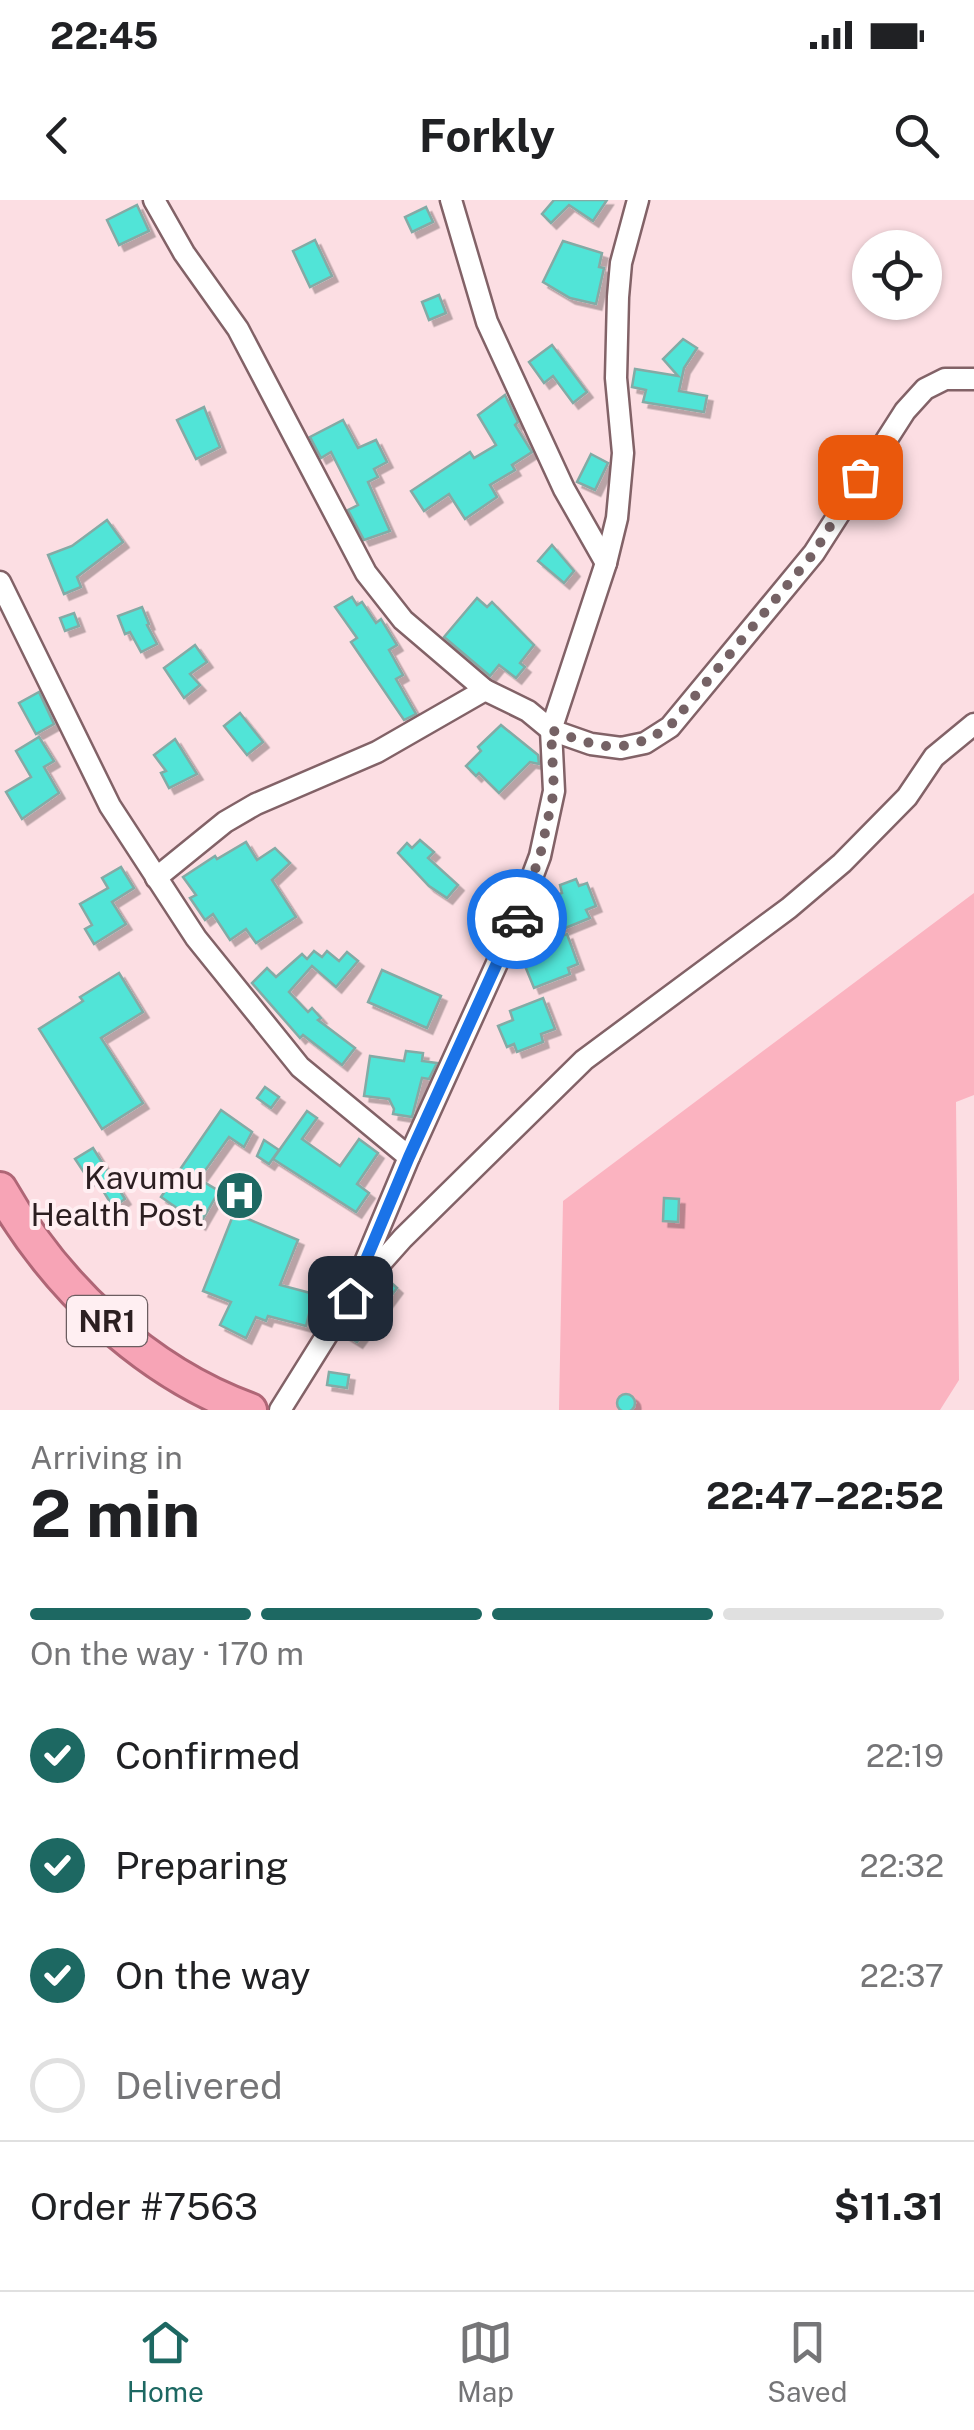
<!DOCTYPE html>
<meta charset="utf-8">
<style>
:root{--surface:#fff;--page:#f2f2f2;--text:#202124;--muted:#757577;--line:#e0e0e0;--accent:#1d6862}
body{margin:0;font-family:"Public Sans",sans-serif;background:var(--page);color:var(--text);height:100vh;display:flex;flex-direction:column;font-size:38px;white-space:nowrap}
*{box-sizing:border-box;margin:0}
p{font-size:32px;color:var(--muted)}
.icon{flex:none;width:55px;height:55px;fill:none;stroke:currentColor;stroke-width:2;stroke-linecap:round;stroke-linejoin:round}
.map{position:relative;height:1210px;overflow:hidden}
.details{display:flex;flex-direction:column;background:var(--surface);flex:1}
.details>*{flex:none}
.controls{position:absolute;left:852px;top:30px;display:grid;gap:20px}
.controls a{display:grid;place-items:center;width:90px;height:90px;border-radius:50%;background:var(--surface);box-shadow:0 2px 8px #0004;font-size:50px}
.pin{position:absolute;display:grid;place-items:center;width:85px;height:85px;color:#fff;margin:-42px;border-radius:20px;box-shadow:0 5px 15px #0006}
.courier{position:absolute;display:grid;place-items:center;width:100px;height:100px;margin:-50px;border:8px solid #1a73e8;border-radius:50%;background:#fff;color:#222;box-shadow:0 2px 12px #0007}
.overview em{font-style:normal;font-weight:700}
.overview div{display:flex;flex-direction:column-reverse}
.overview{display:flex;align-items:center;justify-content:space-between;height:170px;padding:0 30px}
h1{font-size:65px;font-weight:700;line-height:75px}
.bar{display:grid;grid-template-columns:repeat(4,1fr);gap:15px 10px;align-content:center;height:120px;padding:0 30px}
.bar i{height:12px;border-radius:8px;background:var(--line)}
.bar .on{background:var(--accent)}
.bar p{grid-column:span 4}
.line{display:flex;align-items:center;gap:25px;padding:0 30px;border-top:2px solid var(--line)}
.line div{flex:1}
ol{padding:0 30px;list-style:none}
li{display:flex;align-items:center;gap:30px;height:110px}
li p{margin-inline-start:auto}
li .icon{padding:10px;border-radius:50%;background:var(--accent);color:#fff;stroke-width:4}
li:last-child{color:var(--muted)}
li i{width:55px;height:55px;border:5px solid var(--line);border-radius:50%}
.status{display:flex;justify-content:space-between;align-items:center;height:70px;padding:0 50px;background:var(--surface);direction:ltr}
.status svg{height:28px;fill:currentColor}
header{display:flex;justify-content:space-between;align-items:center;height:130px;padding:0 30px;background:var(--surface);font-size:45px;font-weight:700}
.menu{display:flex;justify-content:space-around;align-items:center;height:140px;border-top:2px solid var(--line);background:var(--surface);font-size:28px;color:var(--muted)}
.menu a{display:grid;justify-items:center;gap:5px}
.menu .on{color:var(--accent)}
.map>svg:first-child{display:block}
.green{fill:#fbb3c0}
.building{fill:#51e4d7;stroke:#84aaa5;stroke-width:2.5;filter:url(#shadow)}
.lines{fill:none;stroke-linecap:round;stroke-linejoin:round}
.minor-casing{stroke:#826267;stroke-width:25}
.trunk-casing{stroke:#af6676;stroke-width:38}
.minor{stroke:#fff;stroke-width:20}
.trunk{stroke:#f7a4b6;stroke-width:32}
.done{stroke:#756265;stroke-width:10;stroke-dasharray:0 18}
.route{stroke:#1a73e8;stroke-width:12}
.labels{text-anchor:middle;dominant-baseline:central;stroke-width:8;stroke-linejoin:round;paint-order:stroke}
.shield{fill:#ffeff2;stroke:#6b5d60;stroke-width:2.5}
.shield-label{font-size:30px;font-weight:bold;fill:#2c1f21}
.poi-label{font-size:32px;fill:#2c1f21;stroke:#ffeff2;text-anchor:end}
</style>
<div class="status"><b>22:45</b><svg viewBox="0 0 49 12"><path d="M0 12V9h3v3zM5 12V6h3v6zM10 12V3h3v9zM15 12V0h3v12zM26 1h20v11H26zM47 4h2v5h-2z"/></svg></div>
<header><svg class="icon" aria-label="back" viewBox="0 0 24 24"><path d="M15 5l-7 7 7 7"/></svg>Forkly<svg class="icon" aria-label="search" viewBox="0 0 24 24"><circle cx="10" cy="10" r="6"/><path d="M15 15l6 6"/></svg></header>
<div class="map">
<svg width="974" height="1210" viewBox="0 0 974 1210">
<defs>
<filter id="shadow"><feDropShadow dx="5.5" dy="5.5" stdDeviation="0" flood-color="#0004"/></filter>
</defs>
<rect width="100%" height="100%" fill="#fcdee3"/>
<path class="green" d="M974 693V895L956 902 959 1180 940 1210H559L563 1001Z"/>
<g class="building">
<path d="M554 0H607L593 21 569 5 551 23 542 14Z"/>
<path d="M137 5 149 31 119 45 107 20Z"/>
<path d="M426 7 433 22 412 32 405 17Z"/>
<path d="M315 40 332 76 310 87 293 51Z"/>
<path d="M563 41 602 53 599 67 604 68 596 104 570 98 543 82Z"/>
<path d="M439 95 446 113 429 120 422 102Z"/>
<path d="M683 139 697 148 684 168 679 191 707 196 704 212 643 202 646 190 632 187 635 169 678 176 663 159Z"/>
<path d="M552 145 587 192 573 203 553 176 544 183 529 162Z"/>
<path d="M505 195 518 222 515 225 532 252 512 265 515 270 490 285 497 297 465 319 449 294 424 311 411 291 470 252 474 258 496 245 478 215Z"/>
<path d="M204 207 220 247 196 259 177 220Z"/>
<path d="M343 220 358 248 376 240 387 262 374 269 378 277 368 282 390 331 364 340 348 310 358 305 331 252 321 258 310 237Z"/>
<path d="M591 254 608 263 595 290 577 282Z"/>
<path d="M107 320 123 342 77 377 81 387 64 394 48 355 72 346Z"/>
<path d="M552 345 574 371 564 383 538 361Z"/>
<path d="M352 397 357 405 362 402 376 423 381 419 397 445 389 450 403 475 396 479 416 514 404 520 351 442 357 438 335 407Z"/>
<path d="M477 398 487 407 492 402 534 445 520 463 525 467 516 478 499 465 490 476 444 437Z"/>
<path d="M142 407 149 424 147 425 157 444 141 452 130 432 125 434 118 416Z"/>
<path d="M74 413 79 426 65 431 60 418Z"/>
<path d="M195 445 207 462 190 474 200 485 184 498 164 468Z"/>
<path d="M39 492 54 524 36 534 19 503Z"/>
<path d="M240 513 263 542 247 555 224 526Z"/>
<path d="M501 525 538 555 539 564 530 562 499 593 479 573 476 576 466 566 481 551 478 547Z"/>
<path d="M39 537 54 561 44 567 59 593 22 619 6 592 31 577 16 551Z"/>
<path d="M175 539 197 574 169 588 161 573 166 571 154 555Z"/>
<path d="M420 640 434 652 428 658 458 685 447 698 429 686 398 653 407 643 412 648Z"/>
<path d="M246 642 257 660 275 648 290 663 272 680 296 717 256 743 246 729 230 740 213 714 205 720 190 698 196 695 183 677 215 656 217 659Z"/>
<path d="M121 667 134 688 112 702 126 724 94 744 85 729 92 725 80 704 108 688 102 678Z"/>
<path d="M576 679 579 686 587 683 596 706 586 710 590 718 558 731 546 699 562 693 560 685Z"/>
<path d="M567 734 578 764 568 768 570 774 534 788 523 761 539 755 535 746Z"/>
<path d="M314 751 322 757 327 751 339 761 347 752 358 761 336 787 312 766 289 792 308 812 312 808 321 818 318 820 355 848 342 865 303 835 300 838 252 783 267 768 276 777 302 754 307 759Z"/>
<path d="M382 770 441 796 427 828 368 802Z"/>
<path d="M119 773 143 812 101 838 143 903 102 929 39 829 83 801 80 797Z"/>
<path d="M543 798 555 829 541 834 543 842 517 852 514 844 507 847 498 826 513 820 510 811Z"/>
<path d="M406 851 423 853 422 861 437 863 429 879 422 878 412 917 393 914 394 909 389 899 364 896 370 856 404 861Z"/>
<path d="M265 887 279 897 271 908 257 898Z"/>
<path d="M221 910 252 932 244 947 229 937 199 979 219 991 200 1024 161 997Z"/>
<path d="M307 911 317 918 302 939 340 966 359 939 378 953 357 984 369 993 356 1012 273 959Z"/>
<path d="M264 940 279 950 269 964 257 956Z"/>
<path d="M93 948 125 999 113 1007 94 976 89 980 75 959Z"/>
<path d="M664 998 679 999 678 1022 663 1021Z"/>
<path d="M234 1013 298 1040 280 1085 314 1094 306 1126 268 1116 266 1121 256 1117 246 1138 220 1125 231 1102 203 1091Z"/>
<path d="M386 1078 397 1088 357 1142 344 1134 364 1100Z"/>
<path d="M329 1172 349 1175 347 1188 327 1185Z"/>
<circle cx="626" cy="1203" r="9"/>
</g>
<g class="lines">
<defs>
<g id="minor">
<path d="M154 0 184 53 238 129 366 373 403 420 485 490 528 511 551 530 591 544 621 548 645 543 670 527 814 353 905 211 925 189 945 179H974"/>
<path d="M451 0 487 122 564 289 606 363"/>
<path d="M0 382 110 606 196 738 300 867 409 957"/>
<path d="M156 678 225 622 256 604 377 552 485 490"/>
<path d="M362 1084 403 1038 584 860 789 708 842 663 907 597 934 557 974 524"/>
<path d="M280 1210 350 1098 409 957 513 728 540 656 554 591 551 530 606 363 617 318 623 253 616 178 618 97 621 63 638 0"/>
</g>
<path id="trunk" d="M0 989C55 1086 145 1172 250 1210"/>
</defs>
<use href="#minor" class="minor-casing"/>
<use href="#trunk" class="trunk-casing"/>
<use href="#minor" class="minor"/>
<use href="#trunk" class="trunk"/>
</g>
<g class="lines">
<path class="done" d="M517 719 540 656 554 591 551 530C600 548 624 557 670 526L814 353 860 277"/>
<path class="route" d="M350 1098 409 957 517 719"/>
</g>
<defs>
<symbol id="hospital-disc" viewBox="-11 -11 22 22"><circle r="9.5" fill="#1d6862" stroke="#ffeff2"/><path d="M-5-5h3v3.5h4V-5h3V5h-3V1.5h-4V5h-3Z" fill="#fff"/></symbol>
</defs>
<g fill-rule="evenodd">
<use href="#hospital-disc" x="212" y="968" width="55" height="55"/>
</g>
<g class="labels">
<rect class="shield" x="67" y="1096" width="80" height="50" rx="8"/>
<g class="shield-label">
<text x="107" y="1121">NR1</text>
</g>
<g class="poi-label">
<text x="204" y="977">Kavumu<tspan x="204" dy="37">Health Post</tspan></text>
</g>
</g>
</svg>
<div class="controls">
<a><svg class="icon" aria-label="locate" viewBox="0 0 24 24"><circle cx="12" cy="12" r="6"/><path d="M12 2v4M12 18v4M2 12h4M18 12h4"/></svg></a>
</div>
<div class="pin" style="left:860px;top:277px;background:#ea580c"><svg class="icon" aria-label="bag" viewBox="0 0 24 24"><path d="M5 8h14l-1 12H6zM9 8a3 3 0 0 1 6 0"/></svg></div>
<div class="pin" style="left:350px;top:1098px;background:#1f2937"><svg class="icon" aria-label="home" viewBox="0 0 24 24"><path d="M3 11l9-7 9 7M6 9v11h12V9"/></svg></div>
<div class="courier" style="left:517px;top:719px"><svg class="icon" aria-label="car" viewBox="0 0 24 24"><path d="M5 17H2v-5l4-1 3-4h7l3 4 3 1v5h-3M9 17h6M6 11h13"/><circle cx="7" cy="17" r="2"/><circle cx="17" cy="17" r="2"/></svg></div>
</div>
<section class="details">
<div class="overview"><div><h1>2 min</h1><p>Arriving in</p></div><em>22:47–22:52</em></div>
<div class="bar"><i class="on"></i><i class="on"></i><i class="on"></i><i></i><p>On the way · 170 m</p></div>
<ol>
<li><svg class="icon" aria-label="check" viewBox="0 0 24 24"><path d="M5 12l5 5 9-10"/></svg>Confirmed<p>22:19</p></li>
<li><svg class="icon" aria-label="check" viewBox="0 0 24 24"><path d="M5 12l5 5 9-10"/></svg>Preparing<p>22:32</p></li>
<li><svg class="icon" aria-label="check" viewBox="0 0 24 24"><path d="M5 12l5 5 9-10"/></svg>On the way<p>22:37</p></li>
<li><i></i>Delivered</li>
</ol>
<div class="line" style="height:130px"><div>Order #7563</div><b>$11.31</b></div>
</section>
<nav class="menu">
<a class="on"><svg class="icon" aria-label="home" viewBox="0 0 24 24"><path d="M3 11l9-7 9 7M6 9v11h12V9"/></svg>Home</a>
<a><svg class="icon" aria-label="map" viewBox="0 0 24 24"><path d="M3 6l6-2 6 2 6-2v14l-6 2-6-2-6 2zM9 4v14M15 6v14"/></svg>Map</a>
<a><svg class="icon" aria-label="saved" viewBox="0 0 24 24"><path d="M7 4h10v16l-5-4-5 4z"/></svg>Saved</a>
</nav>
